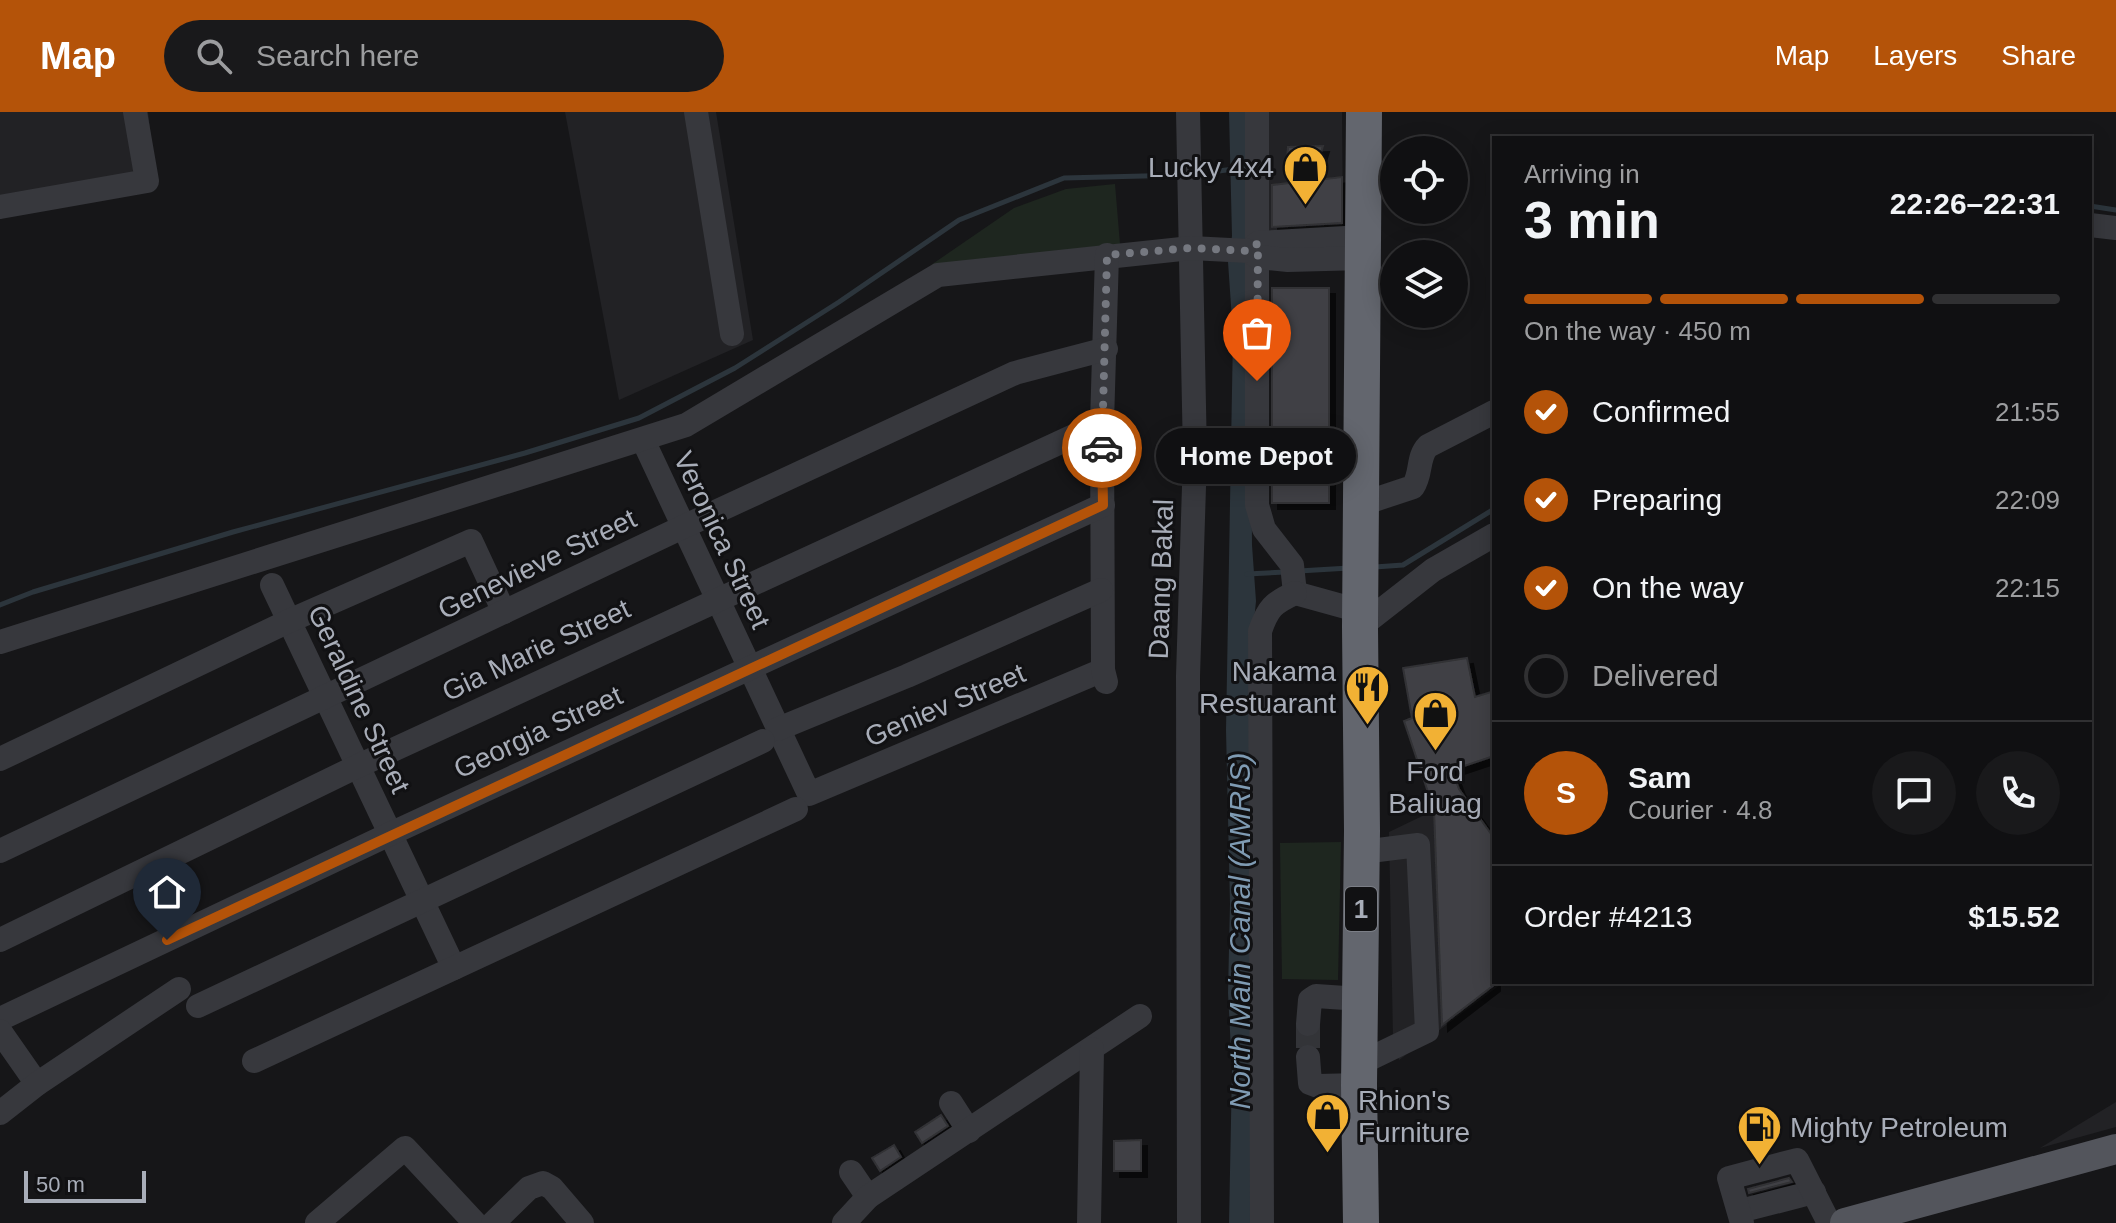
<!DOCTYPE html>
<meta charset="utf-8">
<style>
:root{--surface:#101012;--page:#19191b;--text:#f1f3f6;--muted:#9c9d9f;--line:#303032;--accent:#b45309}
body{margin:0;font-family:Arial,sans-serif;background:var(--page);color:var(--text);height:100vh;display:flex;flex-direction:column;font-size:30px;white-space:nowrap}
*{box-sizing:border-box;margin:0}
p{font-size:26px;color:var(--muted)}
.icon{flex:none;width:44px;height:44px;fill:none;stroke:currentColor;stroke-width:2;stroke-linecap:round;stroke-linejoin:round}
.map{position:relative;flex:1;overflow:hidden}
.drawer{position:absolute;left:1492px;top:24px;width:600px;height:848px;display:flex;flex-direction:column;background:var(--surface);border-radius:0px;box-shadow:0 4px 20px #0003,0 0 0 2px var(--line)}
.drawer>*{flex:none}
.fabs{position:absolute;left:1380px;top:24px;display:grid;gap:16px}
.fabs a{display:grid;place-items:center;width:88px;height:88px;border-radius:50%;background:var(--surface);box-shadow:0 4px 20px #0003,0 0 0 2px var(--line);font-size:40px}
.scale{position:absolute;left:24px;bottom:20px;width:122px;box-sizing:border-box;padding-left:8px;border:4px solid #a8adb8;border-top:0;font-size:22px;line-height:28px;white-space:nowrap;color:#a8adb8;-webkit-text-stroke:6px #111113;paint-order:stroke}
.pin{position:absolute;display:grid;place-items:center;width:68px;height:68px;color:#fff;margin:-82px -34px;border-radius:50% 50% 50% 0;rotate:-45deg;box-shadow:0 0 8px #0007}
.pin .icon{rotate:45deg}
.courier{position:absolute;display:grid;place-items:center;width:80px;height:80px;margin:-40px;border:6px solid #b45309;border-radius:50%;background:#fff;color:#222;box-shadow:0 2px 10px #0007}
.bubble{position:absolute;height:56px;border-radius:28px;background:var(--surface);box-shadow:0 4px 20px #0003,0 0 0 2px var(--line);font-size:26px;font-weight:800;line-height:56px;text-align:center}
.overview em{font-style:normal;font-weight:800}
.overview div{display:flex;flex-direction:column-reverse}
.overview{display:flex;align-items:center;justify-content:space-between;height:136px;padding:0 32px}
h1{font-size:52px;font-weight:800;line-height:60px}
.bar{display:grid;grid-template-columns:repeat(4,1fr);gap:12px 8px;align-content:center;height:96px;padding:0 32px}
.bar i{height:10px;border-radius:6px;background:var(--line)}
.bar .selected{background:var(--accent)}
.bar p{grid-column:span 4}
.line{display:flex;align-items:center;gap:20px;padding:0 32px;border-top:2px solid var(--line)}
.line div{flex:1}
.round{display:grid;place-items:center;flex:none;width:84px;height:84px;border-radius:42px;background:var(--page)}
ol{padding:0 32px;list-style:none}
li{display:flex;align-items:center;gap:24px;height:88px}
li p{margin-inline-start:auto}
li .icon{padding:8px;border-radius:50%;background:var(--accent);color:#fff;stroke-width:4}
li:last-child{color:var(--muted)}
li i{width:44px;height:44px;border:4px solid var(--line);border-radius:50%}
header{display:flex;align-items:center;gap:48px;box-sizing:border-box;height:112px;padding:0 40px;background:var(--accent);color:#fff}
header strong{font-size:38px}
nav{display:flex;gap:44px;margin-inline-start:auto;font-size:28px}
.search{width:560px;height:72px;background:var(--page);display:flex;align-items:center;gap:20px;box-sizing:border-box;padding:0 28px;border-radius:44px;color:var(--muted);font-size:30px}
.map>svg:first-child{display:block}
.built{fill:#222225}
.green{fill:#1e261f}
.water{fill:#2c353c}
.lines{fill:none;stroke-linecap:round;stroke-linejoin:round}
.stream{stroke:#2c353c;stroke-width:5}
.building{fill:#404145;stroke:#303034;stroke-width:2;filter:url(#shadow)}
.minor-tunnel{stroke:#333438;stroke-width:24;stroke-dasharray:24 12;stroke-linecap:butt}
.minor{stroke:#37383d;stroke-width:24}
.major{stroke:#53555c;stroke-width:30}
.highway{stroke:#63666e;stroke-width:36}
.done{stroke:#757880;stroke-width:8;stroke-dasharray:0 14.4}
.route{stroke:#b45309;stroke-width:10}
.labels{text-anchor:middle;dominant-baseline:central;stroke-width:6;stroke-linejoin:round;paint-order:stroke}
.shield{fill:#111113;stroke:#7b7e86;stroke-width:2}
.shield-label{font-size:26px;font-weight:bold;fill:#a8adb8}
.poi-label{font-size:28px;fill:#a8adb8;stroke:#111113;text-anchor:end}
.street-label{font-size:28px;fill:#a8adb8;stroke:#111113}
.water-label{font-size:30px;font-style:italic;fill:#7f9bb3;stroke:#111113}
</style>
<header>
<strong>Map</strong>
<div class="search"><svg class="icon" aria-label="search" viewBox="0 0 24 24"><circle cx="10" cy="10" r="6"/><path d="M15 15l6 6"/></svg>Search here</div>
<nav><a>Map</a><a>Layers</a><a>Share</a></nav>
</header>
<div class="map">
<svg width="2116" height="1111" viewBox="0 0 2116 1111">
<defs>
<filter id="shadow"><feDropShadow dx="6" dy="6" stdDeviation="0" flood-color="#0009"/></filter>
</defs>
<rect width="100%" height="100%" fill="#161618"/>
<g class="built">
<path d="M0 0H148L157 76 0 104Z"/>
<path d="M565 0H716L753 228 619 288Z"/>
<path d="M1265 0H1342L1343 119 1264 120Z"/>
<path d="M1464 684 1489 719 1494 716V870H1504L1399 948 1393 926 1389 720Z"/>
<path d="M2116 990V1015L2040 1036Z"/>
</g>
<g class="green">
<path d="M1115 72 1120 132 931 153 1014 96 1066 77Z"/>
<path d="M1341 730 1338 868 1282 867 1280 731Z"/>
</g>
<path class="water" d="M1229 0H1249L1252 433 1256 489 1253 519 1254 1111H1229L1232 957 1228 881 1230 792 1226 618 1233 222 1228 150 1232 124Z"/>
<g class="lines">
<g class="stream">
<path d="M1211 60 1234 57"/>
<path d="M2090 94 2116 98"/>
<path d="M1375 455 1403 453 1494 397"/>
<path d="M1299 459 1349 456"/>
<path d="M1247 462 1285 460"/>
<path d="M0 493 33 480 233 420 525 341 639 306 735 256 839 190 959 108 1064 66 1183 63"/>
</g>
</g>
<g class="building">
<path d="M1323 34 1319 47 1287 48 1288 35Z"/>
<path d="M1342 65V111L1272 115V73Z"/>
<rect x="1272" y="176" width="57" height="215"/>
<path d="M1467 546 1475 585 1494 579V644L1452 658 1459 677 1494 726V873L1442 913 1434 698 1404 609 1412 606 1403 556Z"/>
<path d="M941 1003 948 1014 922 1031 915 1020Z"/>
<path d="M1141 1028V1059H1114V1029Z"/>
<path d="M894 1033 901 1045 880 1059 872 1046Z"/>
<path d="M1789 1066 1792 1070 1749 1081 1748 1077Z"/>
</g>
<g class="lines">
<path class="minor-tunnel" d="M1308 912V945"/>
<g class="minor">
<path d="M696 0 732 222"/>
<path d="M1188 0 1195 343 1188 564 1189 1111"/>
<path d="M1257 0V393L1264 417 1292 453 1295 481"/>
<path d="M0 95 147 69 135 0"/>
<path d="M2090 113 2116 116"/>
<path d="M1249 139 1258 131 1363 125"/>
<path d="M643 328 809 682 1103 558"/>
<path d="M1362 392 1413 375C1422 362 1417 345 1428 334L1494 300"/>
<path d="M272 473 454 856"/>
<path d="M1295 481 1360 499"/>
<path d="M1360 515 1433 458 1494 423"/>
<path d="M0 530 686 313 938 163 1191 136 1249 139 1258 145 1288 148 1363 146"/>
<path d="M1106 570 1103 558 1102 311 1107 143"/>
<path d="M778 617 907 564 1101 478"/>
<path d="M0 647 289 509 471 429 504 500"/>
<path d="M0 739 683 415 1015 261 1106 237"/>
<path d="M0 828 358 654 1102 311"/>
<path d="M198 894 763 629"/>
<path d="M0 907 390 722 1103 393"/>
<path d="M1308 912 1310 888 1316 884 1360 887"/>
<path d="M0 919 37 972"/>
<path d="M1308 945 1310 971 1318 974 1359 973"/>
<path d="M254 949 796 697"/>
<path d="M1359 952 1427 919 1418 733 1362 740"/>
<path d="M951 991 969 1019"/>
<path d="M0 1001 37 972 179 877"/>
<path d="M851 1060 868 1085"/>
<path d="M1740 1099 1814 1080"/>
<path d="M317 1111 405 1036 475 1111"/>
<path d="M493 1111 529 1076 543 1071 552 1076 582 1111"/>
<path d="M844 1111 868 1085 1140 904"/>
<path d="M1089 1111 1092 937"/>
<path d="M1262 1111 1260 519C1268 496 1273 491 1295 481"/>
<path d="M1742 1111 1729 1066 1797 1048 1829 1111"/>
</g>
<path class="major" d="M1845 1111 2116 1037"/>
<path class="highway" d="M1361 1111 1359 973 1362 719 1360 515 1364 0"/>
</g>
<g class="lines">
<path class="done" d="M1102 336 1107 143 1191 136 1249 139 1258 131 1257 269"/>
<path class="route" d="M167 828 1103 393 1102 336"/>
</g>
<defs>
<symbol id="shop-pin" viewBox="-11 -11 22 30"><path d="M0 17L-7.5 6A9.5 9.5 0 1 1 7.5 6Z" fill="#f2b134" stroke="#111113"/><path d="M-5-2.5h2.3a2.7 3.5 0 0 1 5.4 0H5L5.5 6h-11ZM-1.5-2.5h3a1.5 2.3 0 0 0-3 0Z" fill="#111"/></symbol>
<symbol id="restaurant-pin" viewBox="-11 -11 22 30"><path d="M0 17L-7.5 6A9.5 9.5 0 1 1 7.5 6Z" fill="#f2b134" stroke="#111113"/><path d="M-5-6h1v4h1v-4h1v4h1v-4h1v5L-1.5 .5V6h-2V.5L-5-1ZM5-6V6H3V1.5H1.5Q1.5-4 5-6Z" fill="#111"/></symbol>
<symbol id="fuel-pin" viewBox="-11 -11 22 30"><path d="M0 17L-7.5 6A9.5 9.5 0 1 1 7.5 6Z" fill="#f2b134" stroke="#111113"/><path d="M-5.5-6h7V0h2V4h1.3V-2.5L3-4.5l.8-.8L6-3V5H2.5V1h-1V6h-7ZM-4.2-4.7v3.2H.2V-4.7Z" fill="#111"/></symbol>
</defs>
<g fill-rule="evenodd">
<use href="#shop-pin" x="1280" y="30" width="51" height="69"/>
<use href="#restaurant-pin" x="1342" y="550" width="51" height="69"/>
<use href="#shop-pin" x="1410" y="576" width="51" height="69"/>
<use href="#shop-pin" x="1302" y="978" width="51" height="69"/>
<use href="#fuel-pin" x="1734" y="990" width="51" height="69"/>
</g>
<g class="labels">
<rect class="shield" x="1345" y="775" width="32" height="44" rx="6"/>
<g class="shield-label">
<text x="1361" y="797">1</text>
</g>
<g class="poi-label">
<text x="1274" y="55">Lucky 4x4</text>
<text x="1336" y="559">Nakama<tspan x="1336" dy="32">Restuarant</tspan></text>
<text x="1435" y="659" text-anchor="middle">Ford<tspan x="1435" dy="32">Baliuag</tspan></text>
<text x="1358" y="988" text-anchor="start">Rhion's<tspan x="1358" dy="32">Furniture</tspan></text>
<text x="1790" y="1015" text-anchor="start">Mighty Petroleum</text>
</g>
<g class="street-label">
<text transform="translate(722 428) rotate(65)">Veronica Street</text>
<text transform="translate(537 452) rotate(-26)">Genevieve Street</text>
<text transform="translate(1161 467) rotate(-88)">Daang Bakal</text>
<text transform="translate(536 538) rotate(-25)">Gia Marie Street</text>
<text transform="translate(359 587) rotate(65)">Geraldine Street</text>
<text transform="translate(945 593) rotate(-23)">Geniev Street</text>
<text transform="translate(538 620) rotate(-25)">Georgia Street</text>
</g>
<g class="water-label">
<text transform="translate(1239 819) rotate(-90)">North Main Canal (AMRIS)</text>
</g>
</g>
</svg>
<div class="fabs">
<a><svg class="icon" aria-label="locate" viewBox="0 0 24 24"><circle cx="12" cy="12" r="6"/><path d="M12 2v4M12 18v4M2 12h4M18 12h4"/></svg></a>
<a><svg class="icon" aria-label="layers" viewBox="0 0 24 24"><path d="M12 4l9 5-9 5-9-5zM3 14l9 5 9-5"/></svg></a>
</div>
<div class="scale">50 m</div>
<div class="pin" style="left:1257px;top:269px;background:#ea580c"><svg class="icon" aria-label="bag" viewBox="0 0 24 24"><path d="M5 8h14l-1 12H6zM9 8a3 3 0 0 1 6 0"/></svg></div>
<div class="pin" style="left:167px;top:828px;background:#1f2937"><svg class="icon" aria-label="home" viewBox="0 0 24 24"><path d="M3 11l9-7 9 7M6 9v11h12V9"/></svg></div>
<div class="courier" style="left:1102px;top:336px"><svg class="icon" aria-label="car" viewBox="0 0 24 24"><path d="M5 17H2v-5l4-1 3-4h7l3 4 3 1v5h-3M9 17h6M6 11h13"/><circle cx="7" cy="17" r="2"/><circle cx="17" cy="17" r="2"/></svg></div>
<div class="bubble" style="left:1156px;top:316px;width:200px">Home Depot</div>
<section class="drawer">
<div class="overview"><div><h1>3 min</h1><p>Arriving in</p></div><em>22:26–22:31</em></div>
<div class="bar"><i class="selected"></i><i class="selected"></i><i class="selected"></i><i></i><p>On the way · 450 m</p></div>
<ol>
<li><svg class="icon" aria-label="check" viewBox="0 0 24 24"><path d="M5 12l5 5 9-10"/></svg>Confirmed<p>21:55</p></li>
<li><svg class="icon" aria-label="check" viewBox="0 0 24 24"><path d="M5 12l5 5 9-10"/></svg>Preparing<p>22:09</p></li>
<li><svg class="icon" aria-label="check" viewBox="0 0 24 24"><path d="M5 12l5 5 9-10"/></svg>On the way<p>22:15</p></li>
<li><i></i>Delivered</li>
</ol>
<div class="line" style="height:144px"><b class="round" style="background:var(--accent);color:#fff">S</b><div><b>Sam</b><p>Courier · 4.8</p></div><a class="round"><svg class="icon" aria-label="chat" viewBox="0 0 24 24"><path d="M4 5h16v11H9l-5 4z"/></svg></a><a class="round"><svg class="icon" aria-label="phone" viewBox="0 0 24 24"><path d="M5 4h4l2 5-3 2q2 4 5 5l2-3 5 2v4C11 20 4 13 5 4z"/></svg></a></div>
<div class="line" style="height:104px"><div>Order #4213</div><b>$15.52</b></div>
</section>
</div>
